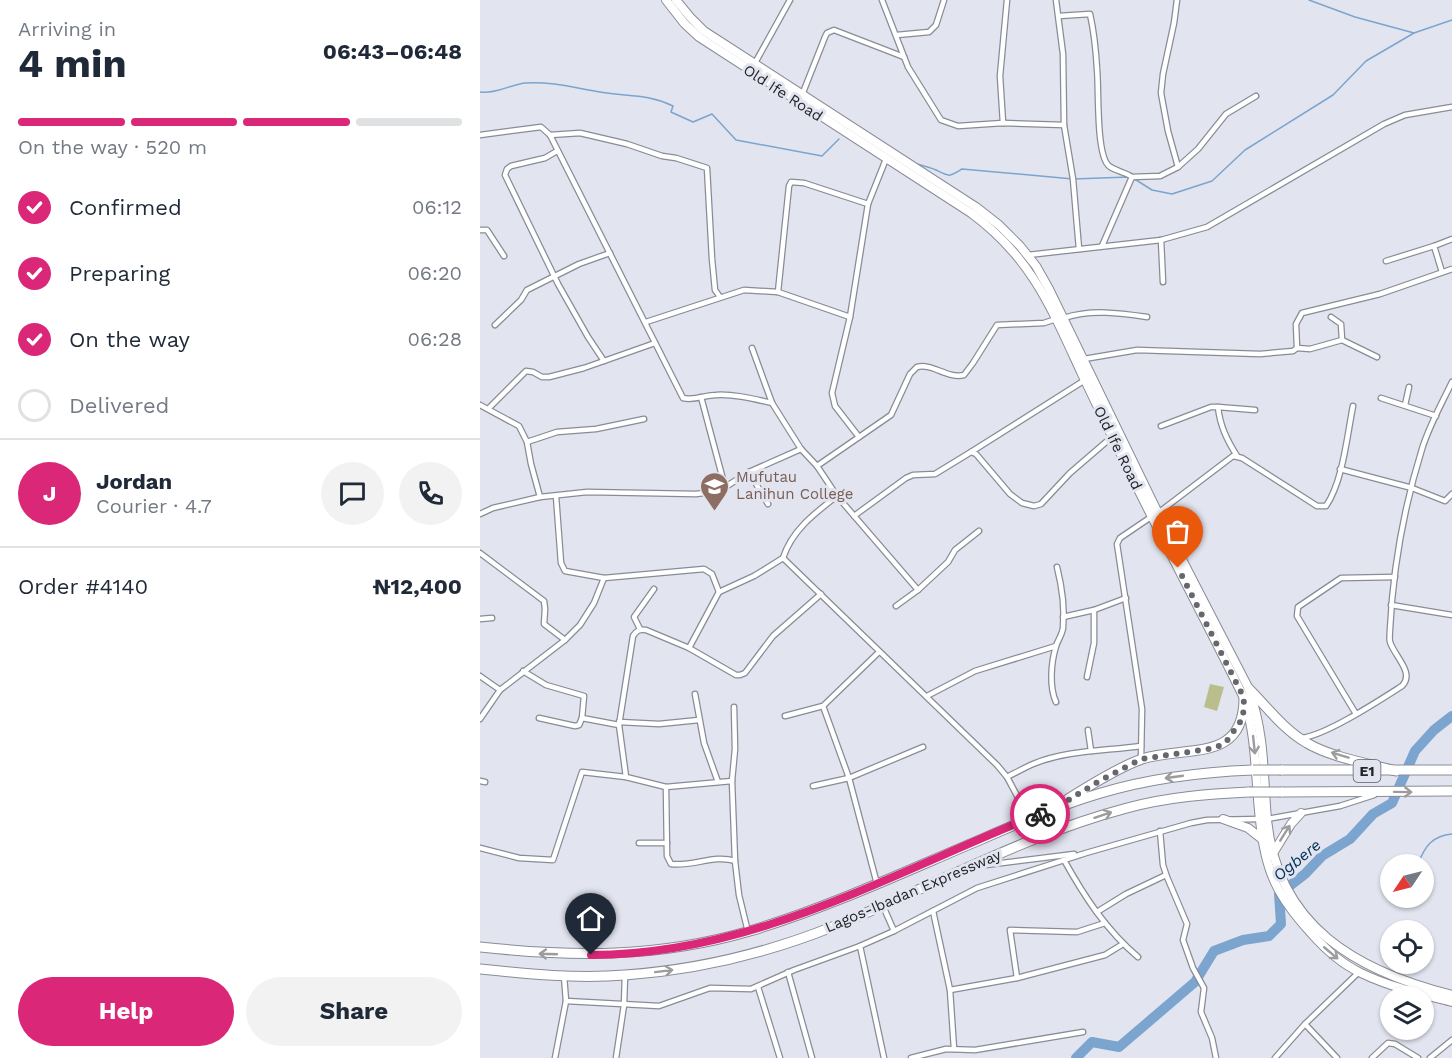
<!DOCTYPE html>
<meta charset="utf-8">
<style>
:root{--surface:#fff;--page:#f2f2f3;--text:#1f2937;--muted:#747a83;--line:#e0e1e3;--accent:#db2777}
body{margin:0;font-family:"Work Sans",sans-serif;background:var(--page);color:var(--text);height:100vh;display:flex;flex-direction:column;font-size:22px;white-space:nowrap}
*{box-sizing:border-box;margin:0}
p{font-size:20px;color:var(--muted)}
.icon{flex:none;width:33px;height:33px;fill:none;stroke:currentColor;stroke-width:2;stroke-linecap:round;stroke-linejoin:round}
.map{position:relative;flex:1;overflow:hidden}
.side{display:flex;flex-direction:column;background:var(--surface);width:480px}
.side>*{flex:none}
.needle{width:39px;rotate:235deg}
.buttons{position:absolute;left:900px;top:854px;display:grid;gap:12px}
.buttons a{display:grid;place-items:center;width:54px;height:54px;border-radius:50%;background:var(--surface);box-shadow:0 2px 4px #0004;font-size:30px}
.pin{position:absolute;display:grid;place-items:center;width:51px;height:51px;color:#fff;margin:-62px -26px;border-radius:50% 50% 50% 0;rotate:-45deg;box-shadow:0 0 6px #0007}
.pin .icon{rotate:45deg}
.courier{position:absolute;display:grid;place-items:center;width:60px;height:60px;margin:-30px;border:4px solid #db2777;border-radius:50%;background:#fff;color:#222;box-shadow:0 2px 8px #0007}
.head em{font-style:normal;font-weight:700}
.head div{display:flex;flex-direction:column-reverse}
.head{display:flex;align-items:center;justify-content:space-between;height:102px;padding:0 18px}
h1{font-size:39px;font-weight:700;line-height:45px}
.bar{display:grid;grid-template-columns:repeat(4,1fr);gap:9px 6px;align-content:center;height:72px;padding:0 18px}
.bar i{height:8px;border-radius:4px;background:var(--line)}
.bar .on{background:var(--accent)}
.bar p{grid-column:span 4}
.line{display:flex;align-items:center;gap:15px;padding:0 18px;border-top:2px solid var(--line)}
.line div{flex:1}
.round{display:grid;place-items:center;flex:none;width:63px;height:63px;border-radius:32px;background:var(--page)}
ol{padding:0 18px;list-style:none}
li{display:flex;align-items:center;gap:18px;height:66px}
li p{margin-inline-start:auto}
li .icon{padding:6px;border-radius:50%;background:var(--accent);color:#fff;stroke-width:4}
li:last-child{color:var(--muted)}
li i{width:33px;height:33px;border:3px solid var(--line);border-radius:50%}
.primary-button{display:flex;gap:12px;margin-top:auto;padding:12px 18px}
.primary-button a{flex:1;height:69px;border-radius:36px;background:var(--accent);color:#fff;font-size:24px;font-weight:700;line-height:69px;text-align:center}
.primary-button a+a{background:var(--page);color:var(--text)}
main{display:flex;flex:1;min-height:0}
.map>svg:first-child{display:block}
.pitch{fill:#babd8c}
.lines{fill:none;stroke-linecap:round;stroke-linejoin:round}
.stream{stroke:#7ba4ce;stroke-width:1.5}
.river{stroke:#7ba4ce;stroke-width:10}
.minor-casing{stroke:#898c95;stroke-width:7}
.primary-casing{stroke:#898c95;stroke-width:10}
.motorway-casing{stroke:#898c95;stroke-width:11}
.minor{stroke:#fff;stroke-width:4.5}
.primary{stroke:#fff;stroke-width:8}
.motorway{stroke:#fff;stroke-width:9}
.motorway-bridge-casing{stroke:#898c95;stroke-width:11;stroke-linecap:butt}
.motorway-bridge{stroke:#fff;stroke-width:9}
.oneway{stroke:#9c9c9e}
.done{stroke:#66676e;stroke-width:6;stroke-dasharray:0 10.8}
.route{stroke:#db2777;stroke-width:8}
.labels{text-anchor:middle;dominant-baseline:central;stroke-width:6;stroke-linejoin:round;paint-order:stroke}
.shield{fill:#e2e4ef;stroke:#5c5e64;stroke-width:1.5}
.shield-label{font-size:14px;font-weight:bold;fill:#232428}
.street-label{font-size:15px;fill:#232428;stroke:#e2e4ef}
.education-label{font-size:15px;fill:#785e54;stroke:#e2e4ef;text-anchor:start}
.water-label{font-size:16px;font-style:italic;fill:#023158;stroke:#e2e4ef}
</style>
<main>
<section class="side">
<div class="head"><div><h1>4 min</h1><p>Arriving in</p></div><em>06:43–06:48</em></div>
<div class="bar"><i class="on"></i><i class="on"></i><i class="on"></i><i></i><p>On the way · 520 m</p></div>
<ol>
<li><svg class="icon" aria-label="check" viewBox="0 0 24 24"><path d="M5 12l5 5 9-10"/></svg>Confirmed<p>06:12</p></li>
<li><svg class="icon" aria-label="check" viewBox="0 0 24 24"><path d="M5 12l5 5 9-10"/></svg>Preparing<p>06:20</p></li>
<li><svg class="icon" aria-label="check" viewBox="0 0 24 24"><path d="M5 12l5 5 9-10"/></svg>On the way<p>06:28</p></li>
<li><i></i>Delivered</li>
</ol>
<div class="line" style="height:108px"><b class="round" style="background:var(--accent);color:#fff">J</b><div><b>Jordan</b><p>Courier · 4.7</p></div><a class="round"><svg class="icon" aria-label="chat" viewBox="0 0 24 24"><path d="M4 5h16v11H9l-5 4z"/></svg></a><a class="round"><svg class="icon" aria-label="phone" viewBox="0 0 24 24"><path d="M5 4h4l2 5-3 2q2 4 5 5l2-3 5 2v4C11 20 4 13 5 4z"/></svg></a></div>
<div class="line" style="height:78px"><div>Order #4140</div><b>₦12,400</b></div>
<div class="primary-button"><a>Help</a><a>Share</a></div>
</section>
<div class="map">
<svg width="972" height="1058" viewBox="0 0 972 1058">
<rect width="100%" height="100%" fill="#e2e4ef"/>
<path class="pitch" d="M730 684 744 687 737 711 724 707Z"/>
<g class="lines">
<g class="stream">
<path d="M829 0 875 17 934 33"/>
<path d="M0 92C16 94 30 85 45 83 70 81 96 88 120 92 146 97 166 93 193 106L191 112 213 122 232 114 256 140 342 156 359 139"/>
<path d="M437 164C443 166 450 167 456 170 470 177 469 177 482 169L593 179 649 177"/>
<path d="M653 178 672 190 692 194 732 181 765 150 853 95 886 61 934 33 972 20"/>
<path d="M938 864C945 846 952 836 972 834"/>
<path d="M915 902 918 897"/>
</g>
<path class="river" d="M596 1058 612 1042 639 1047 715 982 734 951 763 940 789 936 801 924 799 894 825 874 842 856 870 839 893 814 912 803 935 751 954 730 972 716"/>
<defs>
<g id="minor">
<path d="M402 0 428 67 461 120 478 126 523 123 584 125"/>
<path d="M576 0 583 54 584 125 593 179 599 249"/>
<path d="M697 0 694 23 683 74 681 93 688 131 698 167"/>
<path d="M579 16 610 14C614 32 616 51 617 69 619 89 616 152 628 165 632 170 645 172 652 177L680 176 698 167 718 149 746 114 776 96"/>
<path d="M417 35 449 32 456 25 464 0"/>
<path d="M275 63 310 0"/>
<path d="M322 95 345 37 347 33 354 30 424 57"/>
<path d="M523 123 520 76 527 0"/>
<path d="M0 135 61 127 70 135 203 398C214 401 225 395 236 395 255 394 274 399 292 403"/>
<path d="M70 135 100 133 147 144 182 156 196 158 227 168 232 259 235 290 240 297"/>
<path d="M77 151 65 158 31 166 27 169 25 175 78 284 108 337 124 361"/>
<path d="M0 230H7L24 256"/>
<path d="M681 240 683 282"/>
<path d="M622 246 652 177"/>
<path d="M548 255 681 240 727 227 904 124 925 115 972 107"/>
<path d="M906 261 954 246"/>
<path d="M962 272 954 246 972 239"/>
<path d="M298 292 309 186 311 182 324 183 388 204"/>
<path d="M851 317 861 324 862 340"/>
<path d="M584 318C611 309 640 313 667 317"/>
<path d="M166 322 264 290 298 292 370 317"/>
<path d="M15 325 41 300 47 290 99 264 130 253"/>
<path d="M272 348 292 403 321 449 337 466 357 496 438 590"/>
<path d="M817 348 830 349 862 340 897 357"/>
<path d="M604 359 657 350 780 354 813 351 817 348 816 324 822 313 900 294 972 269"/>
<path d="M221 397 245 487"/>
<path d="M901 398 956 416"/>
<path d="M0 405 39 426 47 442 51 464 60 497"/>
<path d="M925 405 929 387"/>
<path d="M738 407 775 410"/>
<path d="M9 408 46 371 53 372 62 377H69L104 368 175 343"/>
<path d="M681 426 731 407H738C740 426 747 440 757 456"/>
<path d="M379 437 355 406 352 393 370 317 388 204 406 159"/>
<path d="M47 442 77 432 116 429 164 419"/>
<path d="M491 452 605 380"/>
<path d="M337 466 411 415 430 374 437 367C453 363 467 379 484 375L493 363 517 325 564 323 576 319"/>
<path d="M860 469 932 488 965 501 972 494"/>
<path d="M269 472 288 504"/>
<path d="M76 496 81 563 85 571 124 578 224 569 232 574 239 592"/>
<path d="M678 513 753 456 762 458 837 506H846C863 481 867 436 873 406"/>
<path d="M0 514 13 508 60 497 107 492 216 494 239 491 269 472 321 449"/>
<path d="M374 516 426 478 433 475 455 474 491 452 496 454 530 494 542 503 554 506 561 504 590 473 633 436"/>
<path d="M0 553 64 601 65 609 64 624 85 640"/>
<path d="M303 558 517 765 527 777 549 818"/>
<path d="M911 605 972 615"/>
<path d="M416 606 438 590 468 562 475 550 499 531"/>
<path d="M583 617 614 610 646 598"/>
<path d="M0 619 12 618"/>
<path d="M160 629 154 617 174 589"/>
<path d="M209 648 239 592 274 576 303 558C312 530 335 513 357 496"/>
<path d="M43 671 66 685 104 696 102 718 139 725"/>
<path d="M0 676 20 690"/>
<path d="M607 677 614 643V610"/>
<path d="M215 694 224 743 238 782"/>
<path d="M447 696 495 671 576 646"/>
<path d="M576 702C569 687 571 663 576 646 578 640 582 635 583 628 585 608 582 587 577 567"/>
<path d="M343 706 369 778 397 884"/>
<path d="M254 707 255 749 252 781 255 861 259 895 268 932"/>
<path d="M876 714 817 616 818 607 861 578 915 577"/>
<path d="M305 716 343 706 399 652"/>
<path d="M59 718 95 726 99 725 102 718"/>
<path d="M0 719 20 690 85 640 100 625 114 603 124 578"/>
<path d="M139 722 179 724 219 720"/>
<path d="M608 730 611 751"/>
<path d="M821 738C845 736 900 700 922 686 935 673 915 657 910 642 909 638 910 633 910 629 913 568 924 507 942 449 949 426 962 403 972 382"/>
<path d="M661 759 662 709 637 544 640 538 671 517"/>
<path d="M146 777 139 725 153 636C157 630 160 629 166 630L209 648 256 675H260L265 673 293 636 341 594"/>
<path d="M527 777C535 773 544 768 553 764 587 750 625 751 661 746"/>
<path d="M0 781 5 782"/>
<path d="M333 786 369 778 443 747"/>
<path d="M186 787 187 856 191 864C212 867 235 854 255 861"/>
<path d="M787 819 860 806 894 795"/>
<path d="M680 831 683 865 687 877 707 924 703 940 713 968 724 988 721 1012 732 1038 736 1058"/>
<path d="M159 843H187"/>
<path d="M0 848 39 858 73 860 102 772 146 777 186 787 252 781"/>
<path d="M584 860C604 896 626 930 658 957"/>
<path d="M498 866 594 854"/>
<path d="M403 906 414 931"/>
<path d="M453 911 470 990 474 1049"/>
<path d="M617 912 646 894 686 875"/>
<path d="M380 946 404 1058"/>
<path d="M308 972 332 1058"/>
<path d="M84 976 86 1001 179 1006 230 988 271 989 314 970 380 946 414 931 497 888 606 853 711 823 727 820 780 819"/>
<path d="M537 978 530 930 597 932 625 923"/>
<path d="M278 987 300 1058"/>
<path d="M470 990 537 978 625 955 643 944"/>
<path d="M825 1024 857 1058"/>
<path d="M75 1058 86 1001"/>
<path d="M136 1058 144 1005 145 975"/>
<path d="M431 1058 466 1049 495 1050 603 1032"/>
<path d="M795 1058 825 1024 879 972"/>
<path d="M892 1058 908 1043 915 1044 938 1058"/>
<path d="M950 1058 972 1040"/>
</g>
<g id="primary">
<path d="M186 0 204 23 219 37 491 213C551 257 571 307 601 372 618 408 635 443 653 479 689 552 728 625 764 698 777 738 775 779 780 820 785 871 797 896 831 933 845 949 862 964 881 973 910 987 941 994 972 1002"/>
<path d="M196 0 210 17 224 31 496 207 519 225 540 246 556 266 569 289 678 513 769 689C785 736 783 771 787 820 798 927 877 971 972 995"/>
<path d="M743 819 768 828 782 839"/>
<path d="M792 855 811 824 821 813"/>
</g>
<g id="motorway">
<path d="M769 689C787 707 804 730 827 743 850 757 890 764 916 771"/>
<path d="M801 770H972"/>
<path d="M801 792 972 791"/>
<path d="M588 799C607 787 642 766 662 759 705 745 764 764 764 698"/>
<path d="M0 947C94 957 178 958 270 931 350 907 426 871 502 839 541 822 580 805 621 793 671 778 722 772 773 770"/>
<path d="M0 969C48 974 97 979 145 975 215 970 287 953 352 927 451 888 544 835 647 808 687 797 728 794 769 792"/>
</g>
</defs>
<use href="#minor" class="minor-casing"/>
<use href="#primary" class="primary-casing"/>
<use href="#motorway" class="motorway-casing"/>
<use href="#minor" class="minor"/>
<use href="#primary" class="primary"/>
<use href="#motorway" class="motorway"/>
<defs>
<g id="motorway-bridge">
<path d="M773 770H801"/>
<path d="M769 792H801"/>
</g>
</defs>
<use href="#motorway-bridge" class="motorway-bridge-casing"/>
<use href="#motorway-bridge" class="motorway-bridge"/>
</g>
<defs><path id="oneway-shaft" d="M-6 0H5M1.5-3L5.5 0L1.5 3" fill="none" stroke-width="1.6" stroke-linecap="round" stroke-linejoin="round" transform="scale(1.5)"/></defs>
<g class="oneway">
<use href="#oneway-shaft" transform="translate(774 745) rotate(84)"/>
<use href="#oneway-shaft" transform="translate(860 755) rotate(-163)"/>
<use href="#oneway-shaft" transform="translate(694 777) rotate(172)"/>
<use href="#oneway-shaft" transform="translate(923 792) rotate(1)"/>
<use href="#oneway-shaft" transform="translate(623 815) rotate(-18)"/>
<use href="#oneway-shaft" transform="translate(805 833) rotate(-58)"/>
<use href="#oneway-shaft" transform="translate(851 953) rotate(40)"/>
<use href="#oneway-shaft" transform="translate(68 954) rotate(-178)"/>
<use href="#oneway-shaft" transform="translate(184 971) rotate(-7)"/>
</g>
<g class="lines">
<path class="done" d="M560 814 574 809 621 780 661 759 735 748 746 742 763 718 764 698 698 568"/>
<path class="route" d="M111 955C274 955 413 872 560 814"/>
</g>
<defs>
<symbol id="university-pin" viewBox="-11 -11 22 30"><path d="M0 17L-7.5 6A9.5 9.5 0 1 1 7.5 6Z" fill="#8d6e63" stroke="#e2e4ef"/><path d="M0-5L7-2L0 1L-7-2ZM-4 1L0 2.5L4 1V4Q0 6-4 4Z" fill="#fff"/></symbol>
</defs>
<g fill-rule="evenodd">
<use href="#university-pin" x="218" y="470" width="33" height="45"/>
</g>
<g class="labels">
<rect class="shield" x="873.5" y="760" width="27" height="22" rx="4.5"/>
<g class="shield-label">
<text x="887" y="771">E1</text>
</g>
<g class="street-label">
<text transform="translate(303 93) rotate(33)">Old Ife Road</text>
<text transform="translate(638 448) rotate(64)">Old Ife Road</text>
<text transform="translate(433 891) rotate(-23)">Lagos-Ibadan Expressway</text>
</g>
<g class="education-label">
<text x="256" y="477">Mufutau<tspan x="256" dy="17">Lanihun College</tspan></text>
</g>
<g class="water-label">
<text transform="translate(817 860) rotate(-39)">Ogbere</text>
</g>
</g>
</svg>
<div class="buttons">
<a><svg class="needle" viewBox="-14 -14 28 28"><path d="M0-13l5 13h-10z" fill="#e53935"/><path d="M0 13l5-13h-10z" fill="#747a83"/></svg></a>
<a><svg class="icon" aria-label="locate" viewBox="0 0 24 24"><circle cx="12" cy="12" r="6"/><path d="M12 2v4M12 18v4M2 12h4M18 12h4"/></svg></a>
<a><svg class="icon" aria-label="layers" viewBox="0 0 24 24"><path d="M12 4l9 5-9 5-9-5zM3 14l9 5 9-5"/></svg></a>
</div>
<div class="pin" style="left:698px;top:568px;background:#ea580c"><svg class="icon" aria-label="bag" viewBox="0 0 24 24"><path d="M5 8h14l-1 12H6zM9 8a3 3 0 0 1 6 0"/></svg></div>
<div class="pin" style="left:111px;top:955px;background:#1f2937"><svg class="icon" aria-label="home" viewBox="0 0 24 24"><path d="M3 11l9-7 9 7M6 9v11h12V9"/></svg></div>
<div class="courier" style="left:560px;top:814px"><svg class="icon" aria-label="bike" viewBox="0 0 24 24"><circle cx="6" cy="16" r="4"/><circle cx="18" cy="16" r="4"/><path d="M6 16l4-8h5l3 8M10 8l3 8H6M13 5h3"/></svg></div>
</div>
</main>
